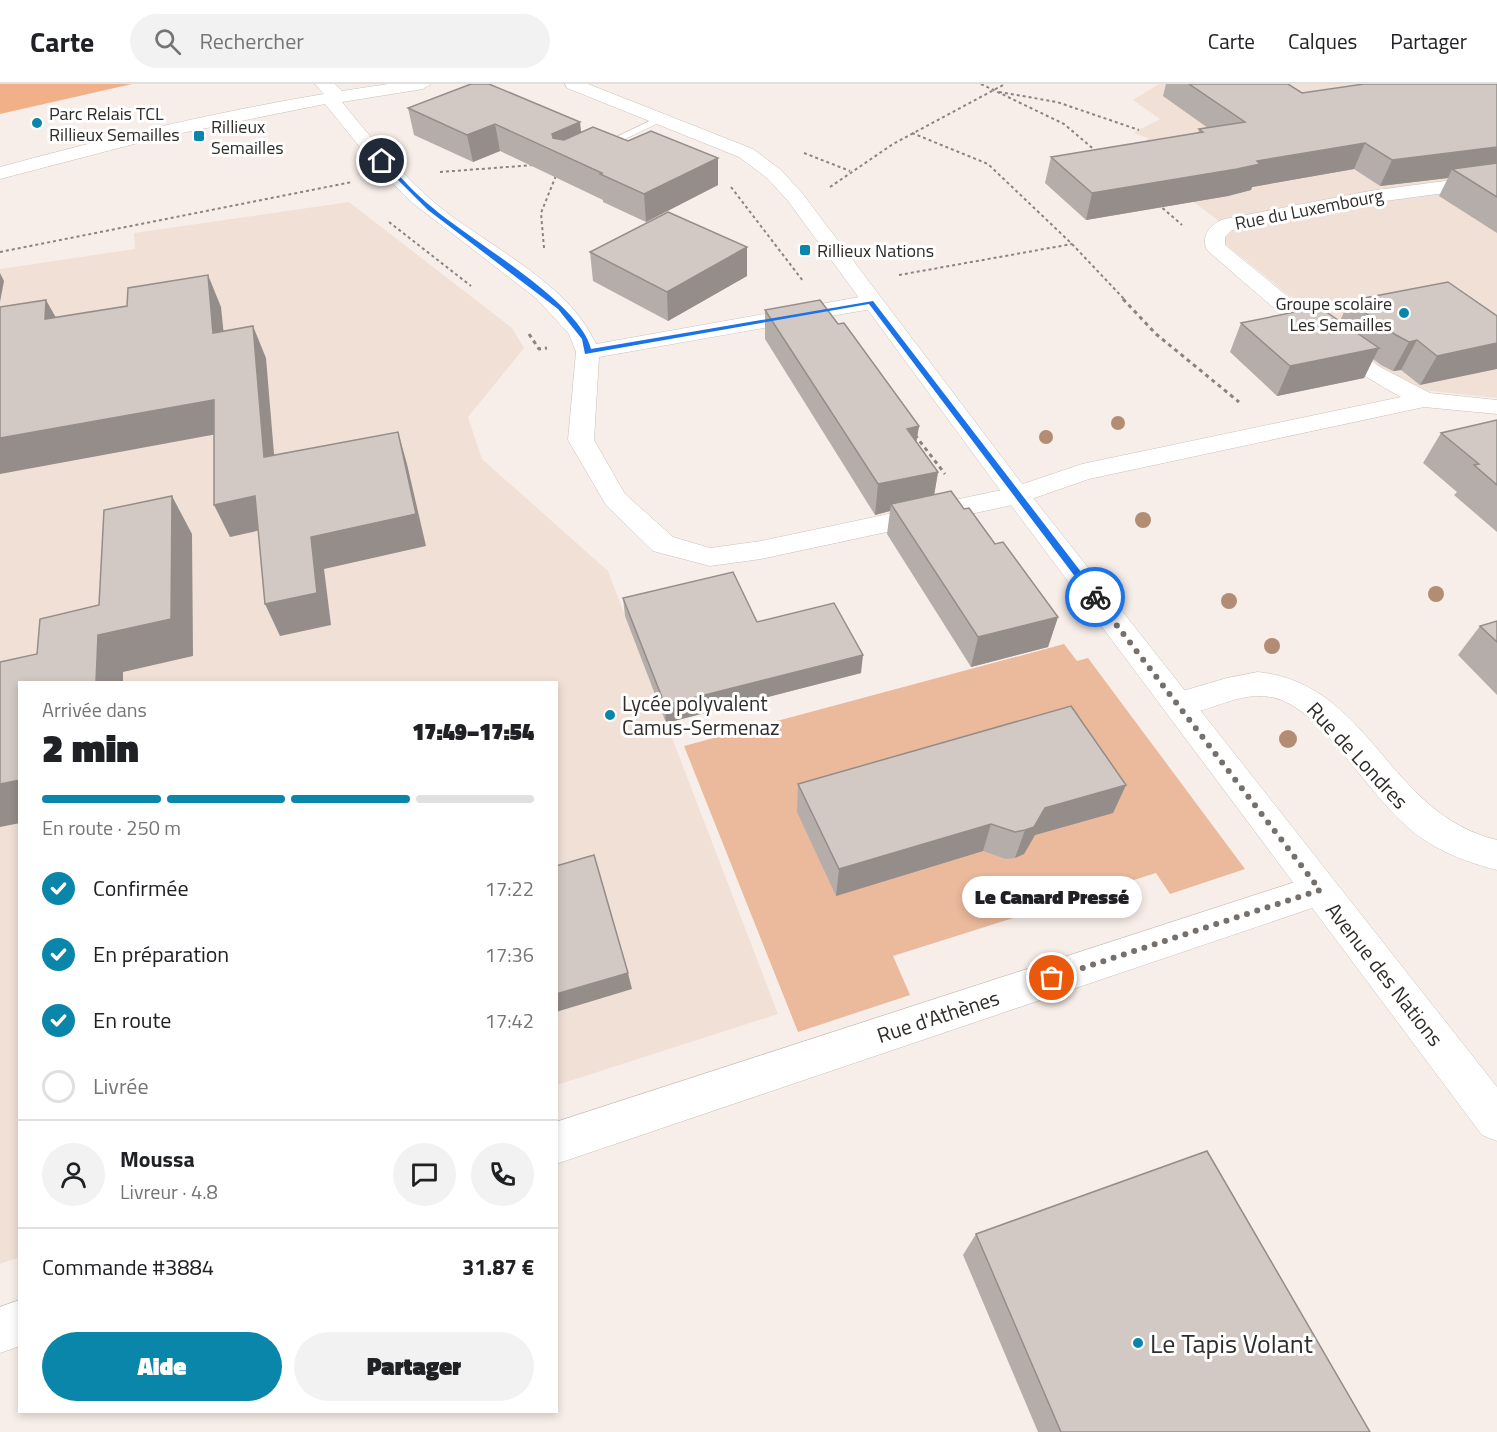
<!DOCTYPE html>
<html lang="fr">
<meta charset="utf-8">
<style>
:root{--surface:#fff;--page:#f2f2f2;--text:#202124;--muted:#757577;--line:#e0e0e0;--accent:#0a86aa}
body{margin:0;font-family:"Titillium Web",sans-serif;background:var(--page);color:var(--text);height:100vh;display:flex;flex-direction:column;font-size:22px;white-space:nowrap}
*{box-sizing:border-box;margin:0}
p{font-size:20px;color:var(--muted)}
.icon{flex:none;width:33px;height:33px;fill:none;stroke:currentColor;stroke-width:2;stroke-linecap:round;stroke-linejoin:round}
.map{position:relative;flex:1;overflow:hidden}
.side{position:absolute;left:18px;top:597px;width:540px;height:732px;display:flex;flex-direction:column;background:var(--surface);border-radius:0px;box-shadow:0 3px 9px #0003}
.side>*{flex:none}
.pin{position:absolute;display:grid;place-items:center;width:51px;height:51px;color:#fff;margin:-26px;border:3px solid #fff;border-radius:50%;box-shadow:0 2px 6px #0007}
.courier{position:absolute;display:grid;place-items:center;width:60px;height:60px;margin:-30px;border:4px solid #1a73e8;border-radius:50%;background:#fff;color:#222;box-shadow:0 2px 8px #0007}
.bubble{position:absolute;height:42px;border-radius:21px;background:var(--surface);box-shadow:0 3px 9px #0003;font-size:20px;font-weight:800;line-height:42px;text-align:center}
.headline em{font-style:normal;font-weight:800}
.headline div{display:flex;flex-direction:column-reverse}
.headline{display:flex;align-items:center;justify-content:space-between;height:102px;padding:0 24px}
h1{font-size:39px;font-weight:800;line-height:45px}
.bar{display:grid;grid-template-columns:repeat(4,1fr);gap:9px 6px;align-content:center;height:72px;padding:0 24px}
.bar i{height:8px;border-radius:4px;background:var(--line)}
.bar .selected{background:var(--accent)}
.bar p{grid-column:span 4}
.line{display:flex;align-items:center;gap:15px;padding:0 24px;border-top:2px solid var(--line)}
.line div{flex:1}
.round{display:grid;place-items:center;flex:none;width:63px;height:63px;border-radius:32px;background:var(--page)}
ol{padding:0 24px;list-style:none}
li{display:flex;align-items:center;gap:18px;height:66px}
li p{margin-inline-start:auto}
li .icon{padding:6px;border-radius:50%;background:var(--accent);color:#fff;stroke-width:4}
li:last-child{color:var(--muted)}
li i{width:33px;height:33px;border:3px solid var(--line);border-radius:50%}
.cta{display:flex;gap:12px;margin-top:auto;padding:12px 24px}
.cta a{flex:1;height:69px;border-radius:36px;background:var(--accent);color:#fff;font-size:24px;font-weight:800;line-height:69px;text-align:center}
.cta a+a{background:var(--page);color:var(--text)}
header{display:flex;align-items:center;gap:36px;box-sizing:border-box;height:84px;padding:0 30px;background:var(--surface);border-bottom:2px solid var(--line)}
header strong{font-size:28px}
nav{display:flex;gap:33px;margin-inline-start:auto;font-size:21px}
.search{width:420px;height:54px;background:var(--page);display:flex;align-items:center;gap:15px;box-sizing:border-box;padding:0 21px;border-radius:33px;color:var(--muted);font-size:22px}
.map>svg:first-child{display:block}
.built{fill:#f1e0d6}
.green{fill:#ebb99c}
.forest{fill:#f2b089}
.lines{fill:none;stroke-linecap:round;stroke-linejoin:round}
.lane-casing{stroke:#cac0bb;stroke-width:1}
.street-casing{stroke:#cac0bb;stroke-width:1}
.secondary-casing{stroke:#cac0bb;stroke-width:1}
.path-far1{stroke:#8a8380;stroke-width:2;stroke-dasharray:3 3;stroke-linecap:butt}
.path{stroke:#8a8380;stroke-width:3;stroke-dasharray:4 4;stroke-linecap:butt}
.lane{fill:#fff;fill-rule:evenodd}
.street{fill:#fff;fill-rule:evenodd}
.secondary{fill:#fff;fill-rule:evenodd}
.tree{fill:#b38d73}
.wall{fill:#b5ada9}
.shaded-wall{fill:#948d89}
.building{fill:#d3c9c4;stroke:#948d89;stroke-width:1.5}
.route{fill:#1a73e8}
.done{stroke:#76706d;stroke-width:6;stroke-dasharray:0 10.8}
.poi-dot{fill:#0a86aa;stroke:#fff;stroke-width:2}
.labels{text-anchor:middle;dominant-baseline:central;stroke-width:6;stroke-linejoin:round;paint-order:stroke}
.far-poi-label{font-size:18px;fill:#302c2a;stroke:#fff;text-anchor:start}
.far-street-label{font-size:18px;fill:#302c2a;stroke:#fff}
.poi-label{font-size:21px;fill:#302c2a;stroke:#fff;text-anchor:start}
.street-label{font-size:21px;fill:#302c2a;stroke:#fff}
.near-poi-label{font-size:26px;fill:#302c2a;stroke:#fff;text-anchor:start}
</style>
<header>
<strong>Carte</strong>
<div class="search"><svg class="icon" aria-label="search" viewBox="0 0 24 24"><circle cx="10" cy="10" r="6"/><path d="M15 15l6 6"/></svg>Rechercher</div>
<nav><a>Carte</a><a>Calques</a><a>Partager</a></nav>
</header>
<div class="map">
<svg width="1497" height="1348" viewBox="0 0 1497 1348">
<rect width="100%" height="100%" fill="#f8eee9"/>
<g class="built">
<path d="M1159 0H1497V314L1403 304 1218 154 1224 141 1136 74 1148 54 1133 49 1160 35 1133 16Z"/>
<path d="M349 118 512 244 524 264 468 333 482 375 608 487 778 930 557 1001 556 598H20V1173L0 1180V185L135 165 134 149Z"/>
</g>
<path class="green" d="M1064 560 1077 577 1088 574 1245 785 1170 810 1156 789 893 872 910 911 798 948 684 662Z"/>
<path class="forest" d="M0 0H132L0 30Z"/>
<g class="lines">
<defs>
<path id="lane" d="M658 33 667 35 600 67 591 65Z"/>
<g id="street">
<path d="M315 0H335L342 7 388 0H431L423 5 342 18C371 54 400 89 435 119 486 162 568 197 596 260L871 211 879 213 882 218 879 223 871 225 599 273 594 356 625 410 673 453 710 464 761 457 1011 404 1082 380 1401 313C1330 275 1269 220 1208 167 1199 154 1211 138 1225 135L1370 107 1497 90V102L1370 119 1232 146 1225 153V161L1309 230 1380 283 1430 309 1497 316V330L1424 323 1089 395 1017 420 761 475 710 482 653 467 606 421 568 356 576 268 569 250 536 214 410 117 372 78 325 20 157 54 0 95V83C107 54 215 28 324 10Z"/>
<path d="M1258 588C1372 600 1386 729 1497 756V786C1412 764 1396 733 1343 670 1328 652 1311 632 1290 620 1244 594 1203 640 1166 628L1161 620 1166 612 1227 594Z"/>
<path d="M1320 790 1333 795 1338 806 1333 817 556 1080V1038Z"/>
<path d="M20 1216V1262L0 1269V1223Z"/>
</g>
<path id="secondary" d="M565 0H588L753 65 781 86 802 109 1026 405 1497 1003V1057L1482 1051 1008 417 788 117 767 94 739 73 567 4Z"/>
</defs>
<use href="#lane" class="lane-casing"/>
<use href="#street" class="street-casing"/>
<use href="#secondary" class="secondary-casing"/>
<g class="path-far1">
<path d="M981 0 1064 40 1097 68"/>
<path d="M999 8 1057 18 1139 46"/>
<path d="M912 49 988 80 1072 160 1125 216"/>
<path d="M804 69 850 87"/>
<path d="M440 88 534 81"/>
<path d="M731 103 803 197"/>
<path d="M830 103 893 60 1005 0"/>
<path d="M1158 120 1182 141"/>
<path d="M389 138 471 202"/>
<path d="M544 164 541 129 557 89"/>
<path d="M0 168 352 98"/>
<path d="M899 191 1072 160"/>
</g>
<g class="path">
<path d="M1123 215 1156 250 1239 318"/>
<path d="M529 250 539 265 547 264"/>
<path d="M915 351 945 390"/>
</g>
<use href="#lane" class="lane"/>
<use href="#street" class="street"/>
<use href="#secondary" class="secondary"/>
</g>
<g class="tree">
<circle cx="1118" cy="339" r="7"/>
<circle cx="1046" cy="353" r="7"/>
<circle cx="1143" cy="436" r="8"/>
<circle cx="1436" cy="510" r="8"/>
<circle cx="1229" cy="517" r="8"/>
<circle cx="1272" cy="562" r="8"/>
<circle cx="1288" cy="655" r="9"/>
</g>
<g class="wall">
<path d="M1166 0H1288L1302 9 1497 0V149L1439 112 1448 94 1380 102 1354 85 1252 103 1251 106 1228 112 1086 136 1045 99 1051 73 1198 49 1199 45 1208 44 1163 12Z"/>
<path d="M408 24 581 48 718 101 646 138 603 118V116L500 67 473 78 414 51Z"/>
<path d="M747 163V192L668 237 593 197 590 168Z"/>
<path d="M1349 217 1497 232 1420 301 1401 286 1393 287 1381 281 1373 275 1364 294 1277 312 1230 268 1241 239 1340 237Z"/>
<path d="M765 226 838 240 919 342 916 358 938 388 934 411 964 425 995 460 1058 533 1048 563 971 583 887 450 890 427 875 431 765 255Z"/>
<path d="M1497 336V448L1454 411 1457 408 1423 379 1441 349Z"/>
<path d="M623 514 757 538 861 589 666 639 625 532Z"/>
<path d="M1497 537V611L1458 571 1480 542Z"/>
<path d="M798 700 1126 701 1113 729 1035 751 1024 770 1015 774 1006 775 983 767 836 812 797 728Z"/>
<path d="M976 1150 1370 1348H1038L963 1171Z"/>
</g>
<g class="shaded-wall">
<path d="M580 38 583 65 555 67 552 50Z"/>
<path d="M495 40 500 67 473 78 467 51Z"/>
<path d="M1365 59 1354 85 1252 103 1251 106 1228 112 1086 136 1092 109 1257 77Z"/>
<path d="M1497 63V88L1452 85 1448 94 1380 102 1392 76Z"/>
<path d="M718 74V101L646 138 644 110Z"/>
<path d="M747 163V192L668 237 667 208Z"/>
<path d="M0 189 4 197 0 218Z"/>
<path d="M208 191 221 223 227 281 213 249Z"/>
<path d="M46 216 64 248 45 235Z"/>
<path d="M253 242 266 274 277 406 264 373Z"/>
<path d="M1417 256 1401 286 1393 287 1409 258Z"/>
<path d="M1497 259V285L1420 301 1437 272Z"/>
<path d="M1379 264 1364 294 1277 312 1290 282Z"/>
<path d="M214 316 228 348 0 390V354Z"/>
<path d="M919 342 914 372 907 345Z"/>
<path d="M398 348 407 380 426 462 324 485 331 541 280 552 265 520 311 453Z"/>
<path d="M938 388 933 418 891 420 890 427 875 431 878 400Z"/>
<path d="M172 412 192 450 193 572 123 588V598H96L98 551Z"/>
<path d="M255 412 270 444 230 453 214 421Z"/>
<path d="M1058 533 1048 563 971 583 978 553Z"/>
<path d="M863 571 861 589 666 639 665 621Z"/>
<path d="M20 696V739L0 743V700Z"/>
<path d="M1126 701 1113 729 1035 751 1024 770 1015 774 1025 746 1045 724Z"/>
<path d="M991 740 983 767 836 812 839 785Z"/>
<path d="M628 889 632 905 556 928V910Z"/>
</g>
<g class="building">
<path d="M471 0H489L580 38 552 50 553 54 564 56 593 43 628 57 651 47 718 74 644 110 600 90 602 89 495 40 467 51 408 24Z"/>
<path d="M1189 0H1288L1302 9 1364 0H1497V63L1392 76 1365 59 1257 77 1260 80 1237 85 1092 109 1051 73 1203 48 1199 45 1245 38Z"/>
<path d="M1497 79V113L1452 85Z"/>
<path d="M668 128 747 163 667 208 590 168Z"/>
<path d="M208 191 213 249 253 242 264 373 398 348 416 430 311 453 317 509 265 520 255 412 214 421V316L0 354V223L46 216 45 235 127 222 128 204Z"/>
<path d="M1448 198 1497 232V259L1437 272 1417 256 1409 258 1396 251 1349 217Z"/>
<path d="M820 216 838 240 844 239 919 342 907 345 938 388 878 400 765 226Z"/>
<path d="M1319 223 1379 264 1290 282 1241 239Z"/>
<path d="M1497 336V401L1474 381 1479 380 1441 349Z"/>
<path d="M951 407 964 425 969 424 995 460 1003 458 1058 533 978 553 891 420Z"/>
<path d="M172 412 171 535 98 551 96 598H20V696L0 700V578L37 570 40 535 99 521 104 426Z"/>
<path d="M733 488 757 538 834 519 863 571 665 621 623 514Z"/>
<path d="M1497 537V558L1480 542Z"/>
<path d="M1071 622 1126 701 1045 724 1034 743 1025 746 1015 748 991 740 839 785 798 700Z"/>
<path d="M594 771 628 889 556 910V782Z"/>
<path d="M1207 1067 1370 1348H1061L976 1150Z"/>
</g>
<path class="route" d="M384 76C400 92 415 110 433 124 471 157 580 218 591 265L873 217 1098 510V515H1092L869 220 585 270 582 255 558 225 428 126 379 77Z"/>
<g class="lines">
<path class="done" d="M1052 894 1320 806 1095 513"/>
</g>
<g class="poi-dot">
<circle cx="37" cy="39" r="6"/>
<rect x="193" y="46" width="12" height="12" rx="3"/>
<rect x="799" y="160" width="12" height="12" rx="3"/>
<circle cx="1404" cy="229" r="6"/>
<circle cx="610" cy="631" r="6"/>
<circle cx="1138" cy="1259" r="6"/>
</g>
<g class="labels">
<g class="far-poi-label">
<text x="49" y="29">Parc Relais TCL<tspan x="49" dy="21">Rillieux Semailles</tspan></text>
<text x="211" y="42">Rillieux<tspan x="211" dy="21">Semailles</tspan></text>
<text x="817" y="166">Rillieux Nations</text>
<text x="1392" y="219" text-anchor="end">Groupe scolaire<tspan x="1392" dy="21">Les Semailles</tspan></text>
</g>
<g class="far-street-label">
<text transform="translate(1309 125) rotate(-11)">Rue du Luxembourg</text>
</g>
<g class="poi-label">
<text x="622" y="619">Lycée polyvalent<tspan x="622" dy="24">Camus-Sermenaz</tspan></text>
</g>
<g class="street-label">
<text transform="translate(1358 671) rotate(47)">Rue de Londres</text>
<text transform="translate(1385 890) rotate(52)">Avenue des Nations</text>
<text transform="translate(938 932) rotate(-18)">Rue d'Athènes</text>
</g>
<g class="near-poi-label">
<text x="1150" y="1259">Le Tapis Volant</text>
</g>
</g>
</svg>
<div class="pin" style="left:1052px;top:894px;background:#ea580c"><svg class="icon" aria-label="bag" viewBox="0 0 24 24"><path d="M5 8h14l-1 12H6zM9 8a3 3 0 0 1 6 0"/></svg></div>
<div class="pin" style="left:382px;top:77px;background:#1f2937"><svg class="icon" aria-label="home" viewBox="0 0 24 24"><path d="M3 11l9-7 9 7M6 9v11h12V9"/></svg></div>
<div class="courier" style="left:1095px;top:513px"><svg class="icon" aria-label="bike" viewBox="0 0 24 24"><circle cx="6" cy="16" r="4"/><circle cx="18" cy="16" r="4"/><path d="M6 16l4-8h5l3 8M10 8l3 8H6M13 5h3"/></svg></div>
<div class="bubble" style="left:962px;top:792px;width:180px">Le Canard Pressé</div>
<section class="side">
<div class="headline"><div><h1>2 min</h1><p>Arrivée dans</p></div><em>17:49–17:54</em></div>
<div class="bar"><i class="selected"></i><i class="selected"></i><i class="selected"></i><i></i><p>En route · 250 m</p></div>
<ol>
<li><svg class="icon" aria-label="check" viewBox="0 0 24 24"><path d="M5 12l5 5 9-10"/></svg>Confirmée<p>17:22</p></li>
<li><svg class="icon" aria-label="check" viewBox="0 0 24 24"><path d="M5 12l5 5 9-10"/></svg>En préparation<p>17:36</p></li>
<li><svg class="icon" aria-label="check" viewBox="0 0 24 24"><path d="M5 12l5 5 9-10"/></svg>En route<p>17:42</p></li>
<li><i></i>Livrée</li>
</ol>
<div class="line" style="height:108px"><a class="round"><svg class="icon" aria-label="person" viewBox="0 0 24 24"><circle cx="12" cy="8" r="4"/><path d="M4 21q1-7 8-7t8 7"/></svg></a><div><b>Moussa</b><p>Livreur · 4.8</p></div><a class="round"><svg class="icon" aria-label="chat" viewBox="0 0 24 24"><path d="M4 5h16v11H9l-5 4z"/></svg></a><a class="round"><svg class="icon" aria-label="phone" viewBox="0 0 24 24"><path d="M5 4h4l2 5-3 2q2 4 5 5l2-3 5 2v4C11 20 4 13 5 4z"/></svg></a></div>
<div class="line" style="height:78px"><div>Commande #3884</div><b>31.87 €</b></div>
<div class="cta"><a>Aide</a><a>Partager</a></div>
</section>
</div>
